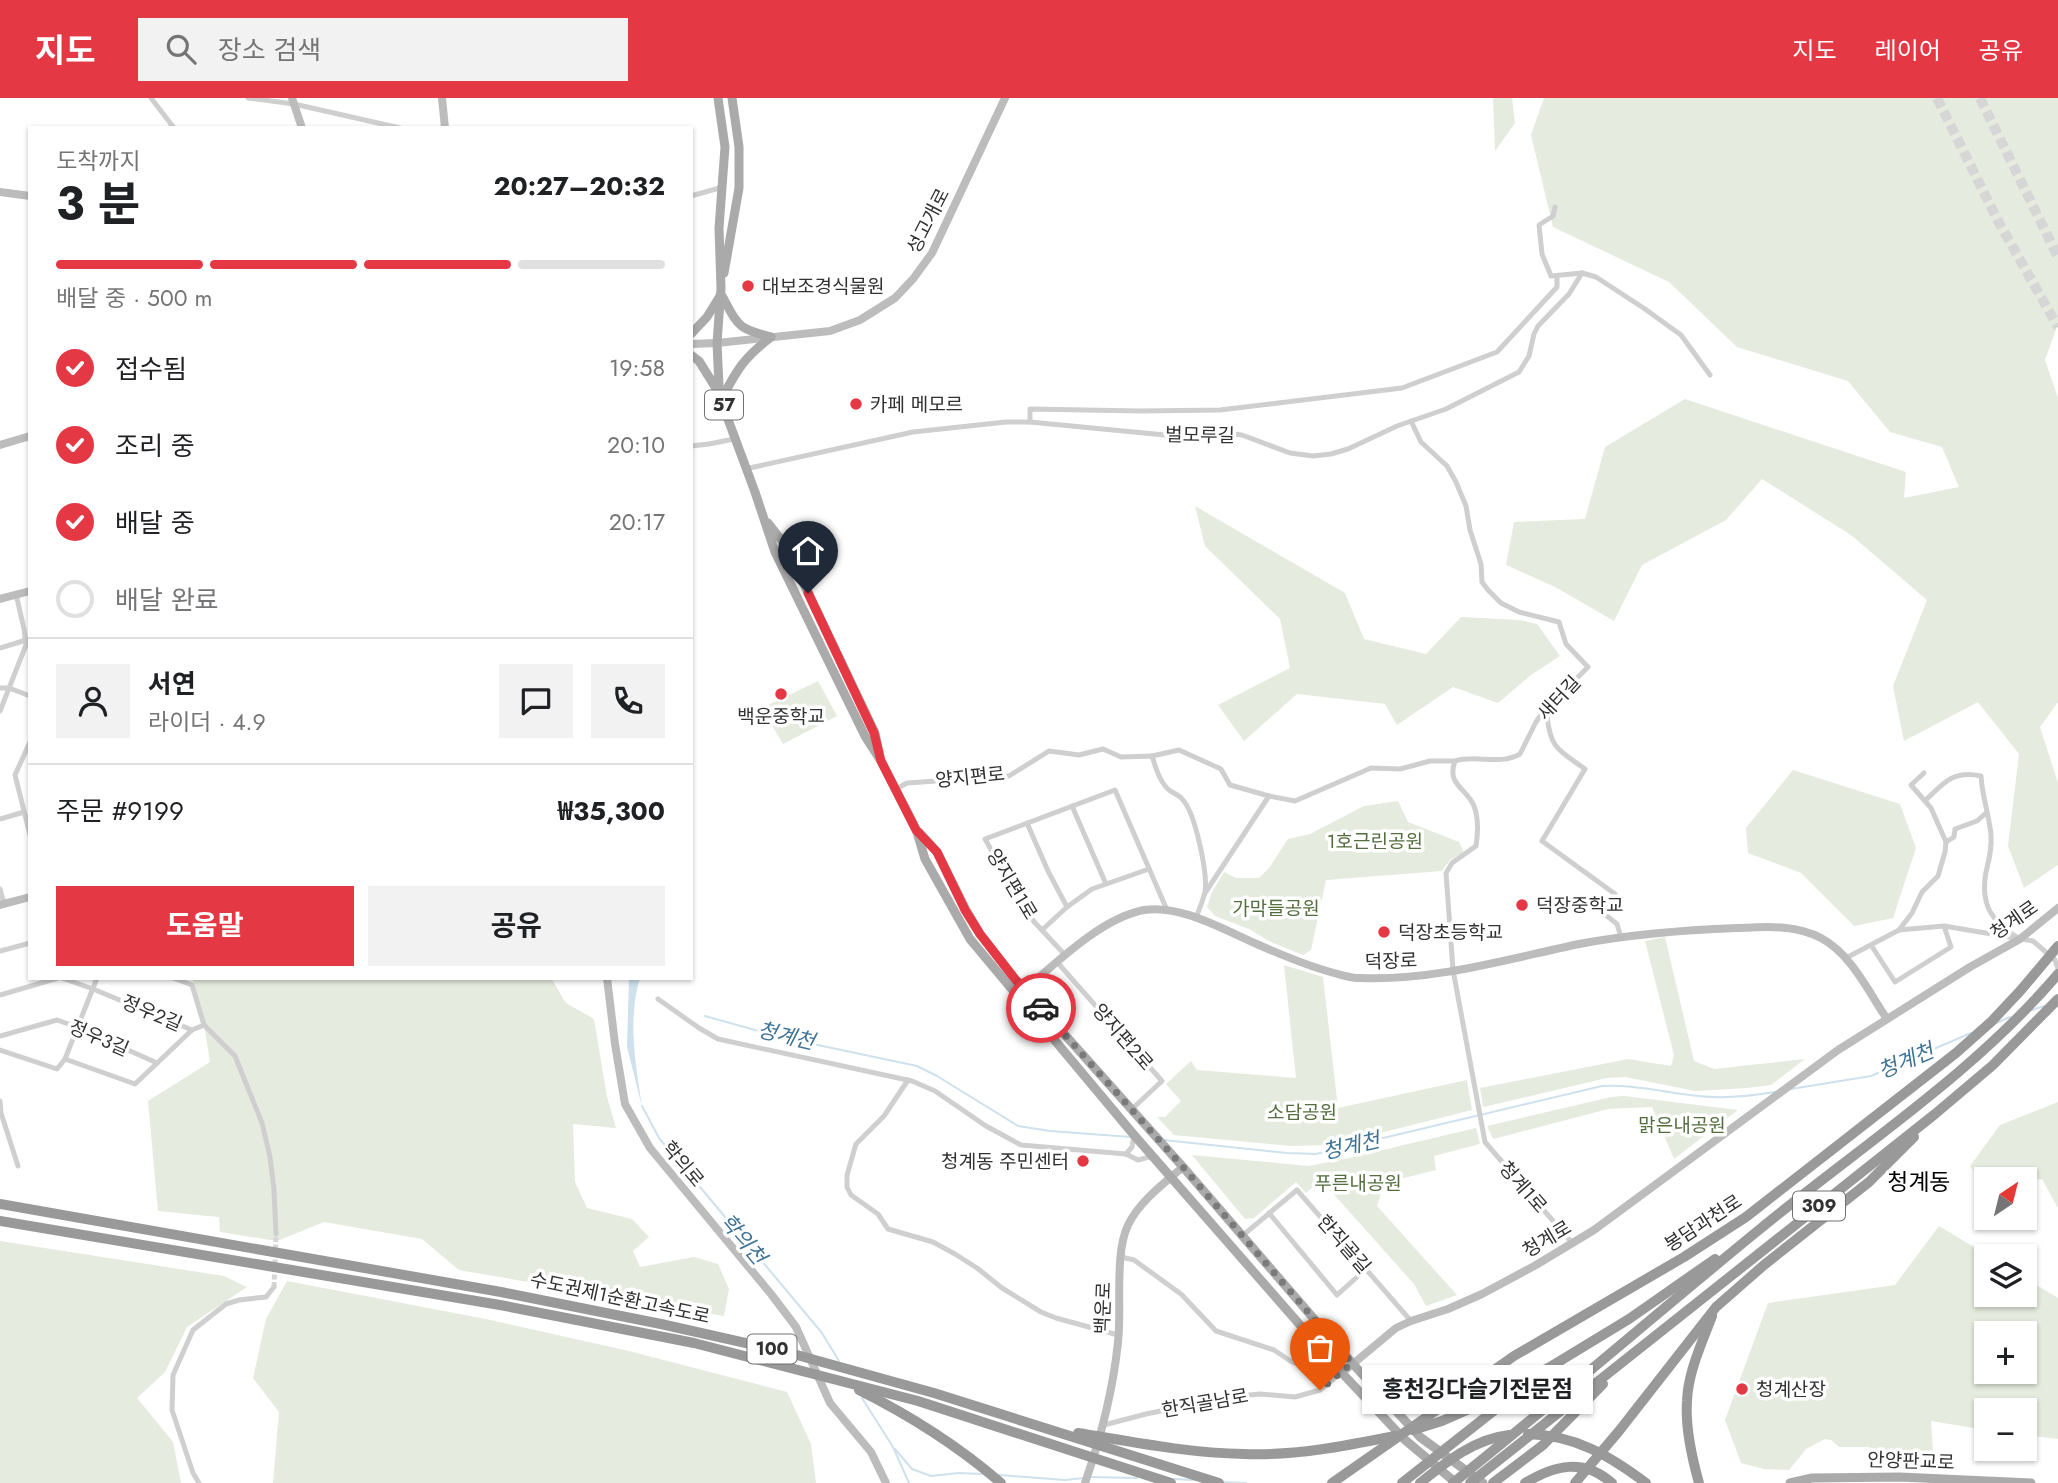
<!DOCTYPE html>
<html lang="ko">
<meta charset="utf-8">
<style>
:root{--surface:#fff;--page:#f2f2f2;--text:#202124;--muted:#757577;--line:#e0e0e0;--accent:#e43944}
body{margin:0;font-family:Jost,"Noto Sans KR",sans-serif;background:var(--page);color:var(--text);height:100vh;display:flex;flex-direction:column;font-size:26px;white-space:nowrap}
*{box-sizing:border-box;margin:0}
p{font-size:23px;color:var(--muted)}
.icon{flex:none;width:38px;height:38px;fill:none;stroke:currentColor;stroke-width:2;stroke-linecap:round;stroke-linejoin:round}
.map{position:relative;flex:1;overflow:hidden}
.details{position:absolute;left:28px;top:28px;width:665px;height:854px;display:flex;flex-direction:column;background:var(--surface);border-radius:0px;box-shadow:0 2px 5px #0004}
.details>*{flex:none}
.needle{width:46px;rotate:35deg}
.buttons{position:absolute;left:1974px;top:1069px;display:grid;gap:14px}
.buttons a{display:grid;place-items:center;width:63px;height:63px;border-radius:0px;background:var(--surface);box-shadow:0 2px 5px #0004;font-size:35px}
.pin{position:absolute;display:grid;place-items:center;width:60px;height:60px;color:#fff;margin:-72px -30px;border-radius:50% 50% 50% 0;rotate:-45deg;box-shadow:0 0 7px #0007}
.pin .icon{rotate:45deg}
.courier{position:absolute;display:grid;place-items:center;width:70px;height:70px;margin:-35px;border:5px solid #e43944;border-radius:50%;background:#fff;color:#222;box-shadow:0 2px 9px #0007}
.bubble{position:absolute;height:49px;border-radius:0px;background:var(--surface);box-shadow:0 2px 5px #0004;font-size:23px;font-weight:700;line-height:49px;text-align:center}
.headline em{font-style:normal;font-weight:700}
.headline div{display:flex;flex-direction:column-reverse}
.headline{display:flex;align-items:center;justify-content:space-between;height:119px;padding:0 28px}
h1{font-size:46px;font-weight:700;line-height:52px}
.bar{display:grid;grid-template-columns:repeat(4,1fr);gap:10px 7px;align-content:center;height:84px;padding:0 28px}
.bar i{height:9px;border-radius:5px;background:var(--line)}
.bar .current{background:var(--accent)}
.bar p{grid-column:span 4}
.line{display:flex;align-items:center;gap:18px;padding:0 28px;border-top:2px solid var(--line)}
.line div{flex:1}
.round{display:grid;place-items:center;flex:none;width:74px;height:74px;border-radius:0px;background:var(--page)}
ol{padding:0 28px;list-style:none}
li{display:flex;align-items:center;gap:21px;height:77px}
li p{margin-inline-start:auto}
li .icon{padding:7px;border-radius:50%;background:var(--accent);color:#fff;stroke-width:4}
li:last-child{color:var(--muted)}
li i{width:38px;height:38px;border:4px solid var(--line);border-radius:50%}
.action{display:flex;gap:14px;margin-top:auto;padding:14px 28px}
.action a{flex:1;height:80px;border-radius:0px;background:var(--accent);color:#fff;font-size:28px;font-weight:700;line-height:80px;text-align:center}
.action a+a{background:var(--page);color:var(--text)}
header{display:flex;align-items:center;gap:42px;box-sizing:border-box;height:98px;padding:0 35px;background:var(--accent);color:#fff}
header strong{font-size:33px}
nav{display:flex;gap:38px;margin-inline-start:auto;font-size:24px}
.search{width:490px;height:63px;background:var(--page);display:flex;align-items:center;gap:18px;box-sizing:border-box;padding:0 24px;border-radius:0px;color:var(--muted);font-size:26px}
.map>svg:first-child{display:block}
.green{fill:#e5ebde;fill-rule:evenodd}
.water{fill:#cee1ed}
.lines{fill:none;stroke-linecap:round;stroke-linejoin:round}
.stream{stroke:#cee1ed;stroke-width:2}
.street-tunnel{stroke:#d6d6d6;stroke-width:5;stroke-dasharray:5 2.5;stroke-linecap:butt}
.highway-tunnel{stroke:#d6d6d6;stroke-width:10;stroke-dasharray:10 5;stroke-linecap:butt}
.street{stroke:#cfcfcf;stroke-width:5}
.secondary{stroke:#bcbcbc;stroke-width:8}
.primary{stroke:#aaa;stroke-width:9}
.highway{stroke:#999;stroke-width:10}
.done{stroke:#7a7a7a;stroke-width:7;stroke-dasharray:0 12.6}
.route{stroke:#e43944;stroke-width:9}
.poi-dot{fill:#e43944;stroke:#fff;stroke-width:2.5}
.labels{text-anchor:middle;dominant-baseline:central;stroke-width:7;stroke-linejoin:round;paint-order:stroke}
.shield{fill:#fff;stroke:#707070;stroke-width:2}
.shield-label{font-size:18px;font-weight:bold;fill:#323232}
.street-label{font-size:19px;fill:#323232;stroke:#fff}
.poi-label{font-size:19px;fill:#323232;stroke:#fff;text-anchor:start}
.park-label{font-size:19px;fill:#556e3f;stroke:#fff}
.water-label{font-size:21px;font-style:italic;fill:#3f7395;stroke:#fff}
.quarter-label{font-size:23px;fill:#000;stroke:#fff}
</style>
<header>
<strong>지도</strong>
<div class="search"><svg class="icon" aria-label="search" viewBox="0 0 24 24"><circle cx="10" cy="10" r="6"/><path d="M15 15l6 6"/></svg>장소 검색</div>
<nav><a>지도</a><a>레이어</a><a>공유</a></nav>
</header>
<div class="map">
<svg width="2058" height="1385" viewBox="0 0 2058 1385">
<rect width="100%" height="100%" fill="#fff"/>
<g class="green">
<path d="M1493 0H1512L1515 25 1495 53Z"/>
<path d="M1544 0H2058V226L2045 262 2058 300V604L2040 629 2058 685V767L2024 790 2008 748 2019 656 1978 604 1904 643 1893 588 1927 502 1851 437 1762 381 1726 422 1642 467 1614 523 1557 490 1506 467 1514 424 1585 421 1605 349 1685 301 1906 374 1904 400 1959 389 1942 349 1890 334 1848 283 1737 249 1669 184 1553 129 1531 37Z"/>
<path d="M1195 408 1345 495 1364 541 1426 556 1461 519 1519 522 1537 526 1560 558 1531 577 1498 605 1453 589 1397 627 1385 606 1297 596 1244 643 1218 607 1290 570 1280 521 1205 448Z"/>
<path d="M818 583 837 618 783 646 762 610Z"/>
<path d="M1793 672 1900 706 1916 750 1893 820 1854 828 1801 775 1748 755 1746 730Z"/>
<path d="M1398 703 1408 724 1459 744 1464 754 1450 762 1442 773 1326 782 1311 852 1303 857 1269 843 1249 831 1215 818 1207 809 1212 794 1224 774 1236 780H1259L1269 770 1288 741 1310 736 1364 708Z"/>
<path d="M1665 839 1694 963 1714 971 1805 961 1771 987 1747 990 1695 993 1625 979 1607 980 1483 1009 1480 990 1628 961 1671 968 1674 957 1645 843Z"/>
<path d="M1284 867 1323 879 1338 1010 1467 982 1472 1012 1332 1047 1291 1048 1174 1037 1157 1019H1165L1181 1003 1166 986 1191 963 1197 972 1296 980Z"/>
<path d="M192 880H551L566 905 594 921 607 999 616 1030 573 1026 575 1084 587 1110 632 1121 649 1139 633 1153 640 1169 694 1159 718 1166 729 1191 724 1218 459 1172 422 1141 324 1124 277 1143 220 1134 219 1119 158 1113 148 1003 210 964 203 920Z"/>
<path d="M1624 998 1738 1012 1674 1061 1652 1009 1608 1011 1493 1041 1487 1028 1611 999Z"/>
<path d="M2058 1004V1110L2042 1081 2025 1083V1082H1986V1088H1984L1970 1068 2000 1027Z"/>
<path d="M1476 1030 1480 1046 1434 1058 1436 1072 1384 1085 1377 1108 1457 1197 1426 1208 1414 1186 1321 1082 1306 1095 1296 1084 1254 1120 1245 1121 1192 1057 1309 1068 1349 1060Z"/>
<path d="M1939 1128 1989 1158H1986V1197H2025V1180L2058 1200V1341L2025 1337V1312H1986V1332L1931 1323 1933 1355 1916 1359 1867 1349H1839L1831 1342 1825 1341 1806 1351 1789 1372 1764 1371 1741 1365 1725 1322 1768 1205 1895 1187ZM1986 1236H2025V1274H1986Z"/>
<path d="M0 1143 224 1178 247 1189 187 1229 165 1274 137 1300 173 1344 181 1385H0Z"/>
<path d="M287 1183 486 1221 629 1253 787 1294 811 1346 816 1385H273L279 1314 253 1280 266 1221Z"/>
</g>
<path class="water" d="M629 880H640C627 922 636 967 642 1009L627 949Z"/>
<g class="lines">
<g class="stream">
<path d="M2032 912 2044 908"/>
<path d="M705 918 780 939 917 968 937 978 1018 1028 1050 1033 1131 1039"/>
<path d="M1996 925 2010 919"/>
<path d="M1791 991 1871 978 1971 935"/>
<path d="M642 1008 659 1040 822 1235 839 1263"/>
<path d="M1164 1042 1287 1055 1316 1056 1602 988C1635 986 1666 995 1699 998 1724 1001 1751 998 1775 994"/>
<path d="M862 1300 893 1349 909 1385"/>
<path d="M895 1351 912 1371 931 1378 959 1375 983 1376"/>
<path d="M999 1377 1065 1382 1084 1380"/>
<path d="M1090 1379 1137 1380"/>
<path d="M1174 1381 1193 1382"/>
<path d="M1223 1384 1246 1385"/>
</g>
<path class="street-tunnel" d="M274 1189 276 1136"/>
<g class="highway-tunnel">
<path d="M1937 0 1998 123 2058 229"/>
<path d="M1980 0 2058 159"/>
</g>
<g class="street">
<path d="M151 0 174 30"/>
<path d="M248 0 294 6 400 30"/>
<path d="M691 98 723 89"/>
<path d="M1555 109 1553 118 1539 127 1542 156 1551 178 1582 175 1596 179 1645 211 1681 237 1710 277"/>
<path d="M1411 323 1421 344 1447 368 1456 384 1466 408 1470 432 1481 466 1482 484 1488 492 1501 505 1519 514 1559 524 1566 546 1588 569 1543 614 1536 624 1520 656C1499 668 1476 656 1455 663 1446 687 1467 690 1474 708 1479 721 1478 735 1476 748L1452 765 1446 775 1453 872 1485 1044 1572 1145"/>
<path d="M1030 324V311L1141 313 1220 312 1402 290 1497 254 1557 189V178"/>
<path d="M691 348 709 346 734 341"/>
<path d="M745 371 913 334 1006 324H1030L1165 337 1225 335 1242 337 1290 355 1313 358 1331 356 1348 351 1397 328 1446 311 1519 274 1529 258 1534 236 1538 228 1569 196 1582 175"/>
<path d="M0 550 26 542"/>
<path d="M0 590H9L30 598"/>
<path d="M0 613 26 547 24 531 16 496"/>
<path d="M1543 614 1547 617C1550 651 1559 652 1585 671L1542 743 1615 796 1602 814 1617 826 1621 839"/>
<path d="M30 644 15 677 30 737"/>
<path d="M1152 658 1179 652 1221 671 1230 687 1269 698"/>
<path d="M896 691 907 685 1009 678 1049 653 1079 657 1103 651 1121 659 1152 658C1156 670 1159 683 1169 692 1173 695 1179 697 1182 701 1195 713 1208 776 1205 794 1203 803 1199 811 1196 820"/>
<path d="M1926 702C1944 684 1954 672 1981 678 1982 698 1989 716 1991 737 1992 750 1989 762 1986 774 1980 807 1992 825 2020 841"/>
<path d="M1072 708 1106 786"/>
<path d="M0 721 24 714"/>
<path d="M1027 725 1048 773 1067 809"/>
<path d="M1946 744 1954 739 1955 731 1977 723 1986 715"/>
<path d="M0 791 4 806"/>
<path d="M1205 795 1269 698 1295 703 1371 670 1400 671 1430 663H1455"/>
<path d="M1042 832 1067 809 1092 791 1149 771"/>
<path d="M1899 832 1912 815 1922 794 1938 778 1945 754 1946 744 1931 710 1911 687 1924 675"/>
<path d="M1871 847 1895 884 1951 849 1944 828"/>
<path d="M0 853 30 845"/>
<path d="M1065 857 1027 816 985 741 1115 692 1167 812"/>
<path d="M1846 860 1899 832 1944 828 2033 843 2055 862 2058 871"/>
<path d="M1057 864 1162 983 1132 1011"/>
<path d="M62 880 93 891 192 932 204 927"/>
<path d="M173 880 192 887 204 927"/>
<path d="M0 897 58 880"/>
<path d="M658 901 699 930 718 941 912 983 935 993 986 1028 1021 1047 1126 1056 1138 1062 1153 1058"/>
<path d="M204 927 235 958 262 1025 270 1059 274 1092 276 1136"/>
<path d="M0 938 57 922 77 929 157 965"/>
<path d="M0 952 57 971 65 961 97 880"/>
<path d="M65 961 135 986 192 932"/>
<path d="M908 982 884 1018 856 1046 847 1077V1089L851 1097 878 1116 888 1131 933 1144 955 1156 977 1170 1002 1190 1041 1214 1056 1220 1118 1237"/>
<path d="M0 1003 1 1015 18 1068"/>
<path d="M1126 1056 1132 1049 1134 1037"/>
<path d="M1269 1115 1337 1197 1366 1171"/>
<path d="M1242 1138 1297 1092 1411 1223"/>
<path d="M1121 1159 1134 1162 1181 1196 1216 1233 1274 1252 1292 1264 1336 1279"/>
<path d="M1104 1327 1146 1316 1228 1299 1260 1296 1295 1299 1320 1292 1336 1279"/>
<path d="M199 1385 193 1375 172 1312 173 1277 193 1232 226 1206 239 1202 266 1199 274 1189"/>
</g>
<g class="secondary">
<path d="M292 0 302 30"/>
<path d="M442 0 445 30"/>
<path d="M0 94 30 98"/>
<path d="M691 246 717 245 830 233 860 222 895 200 913 181 932 155 1005 0"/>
<path d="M0 347 30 338"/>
<path d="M0 501 30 493"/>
<path d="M0 807 30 799"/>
<path d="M607 880 615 946 625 1006 650 1050 771 1196 796 1229 830 1305 871 1354 886 1385"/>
<path d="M1022 894C1055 866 1101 820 1144 812 1181 806 1226 833 1259 847 1284 858 1308 868 1334 875 1342 877 1351 880 1360 880 1434 883 1507 861 1579 846 1632 836 1684 832 1737 830 1765 829 1795 826 1821 840 1851 856 1868 893 1887 921"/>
<path d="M1342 1275 1396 1230 1411 1223 1448 1211 1482 1196 1536 1167 1594 1132 1838 952 1970 869 2020 841 2058 810"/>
<path d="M1085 1385C1101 1339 1113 1293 1118 1244 1122 1212 1114 1156 1128 1127 1139 1104 1163 1086 1183 1069"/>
</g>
<g class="primary">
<path d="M718 0 725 49 719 130 721 190 717 245 719 288 726 316 755 394 775 454 865 638 881 663 916 731 925 761 970 841 1134 1037 1342 1275 1404 1341 1456 1385"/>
<path d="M724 175 739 90V49L732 0"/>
<path d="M722 198C739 229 737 230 771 239"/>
<path d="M691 236 707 219 720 198"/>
<path d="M691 257 699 263 719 295"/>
<path d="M722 300C738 270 744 260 771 239"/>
<path d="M768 425 786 448 875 635 879 654"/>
<path d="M919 734 937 754 966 812 980 836 1015 881 1183 1069 1352 1265 1420 1339 1483 1385"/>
<path d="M1790 1385 1812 1380 1900 1379 2031 1385"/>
</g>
<g class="highway">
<path d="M0 1106 501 1194 661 1226 786 1254 934 1295 1219 1385"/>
<path d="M0 1123 500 1207 694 1245 918 1303 1171 1385"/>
<path d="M859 1292C911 1318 957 1347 1001 1385"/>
<path d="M1413 1332 1442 1323 1483 1305 1504 1292 1550 1269 1629 1221 1715 1161"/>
<path d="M1078 1335C1133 1344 1188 1355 1244 1356 1295 1358 1345 1348 1395 1338"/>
<path d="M1528 1336C1575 1337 1610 1358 1646 1385"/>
<path d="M1332 1385 1514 1258 1684 1159 1746 1119 1956 955 1992 923 2021 892 2058 848"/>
<path d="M1402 1385 1529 1285"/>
<path d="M1420 1385C1446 1364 1474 1341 1509 1337"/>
<path d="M1453 1385C1557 1302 1657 1215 1760 1131 1861 1048 1973 976 2058 876"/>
<path d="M1470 1385 1935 1016 1993 967 2058 901"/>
<path d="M1493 1385 1543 1347 1603 1286"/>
<path d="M1525 1385C1555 1367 1583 1360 1612 1385"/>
<path d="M1575 1385 1619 1333 1716 1209 1764 1167 1869 1084 1914 1039"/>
<path d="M1699 1385C1692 1360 1685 1330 1687 1303 1688 1274 1702 1245 1712 1218"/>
</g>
</g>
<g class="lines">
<path class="done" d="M1041 910 1183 1069 1352 1265 1320 1292"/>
<path class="route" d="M808 495 874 635 881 663 916 732 937 754 965 812 980 836 1015 881 1041 910"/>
</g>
<g class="poi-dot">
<circle cx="748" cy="188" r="7"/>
<circle cx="856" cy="306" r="7"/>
<circle cx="781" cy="596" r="7"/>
<circle cx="1522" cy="807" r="7"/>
<circle cx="1384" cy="834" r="7"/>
<circle cx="1083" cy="1063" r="7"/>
<circle cx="1742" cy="1291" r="7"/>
</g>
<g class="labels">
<g class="shield">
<rect x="705" y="292.5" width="38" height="29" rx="5"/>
<rect x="1793" y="1093.5" width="52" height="29" rx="5"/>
<rect x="747.5" y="1236.5" width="49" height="29" rx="5"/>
</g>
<g class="shield-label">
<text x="724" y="307">57</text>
<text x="1819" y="1108">309</text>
<text x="772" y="1251">100</text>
</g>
<g class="street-label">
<text transform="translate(928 123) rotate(-63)">성고개로</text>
<text transform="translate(1200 337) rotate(1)">벌모루길</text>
<text transform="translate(1559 600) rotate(-47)">새터길</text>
<text transform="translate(970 679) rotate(-6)">양지편로</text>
<text transform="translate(1012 786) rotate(59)">양지편1로</text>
<text transform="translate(2014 822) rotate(-35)">청계로</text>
<text transform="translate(1391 863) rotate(-2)">덕장로</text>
<text transform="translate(152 915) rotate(23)">정우2길</text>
<text transform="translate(1123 939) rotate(49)">양지편2로</text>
<text transform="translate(99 940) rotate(23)">정우3길</text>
<text transform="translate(683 1066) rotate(50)">학의로</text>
<text transform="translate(1523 1089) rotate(49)">청계1로</text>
<text transform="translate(1703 1125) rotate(-33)">봉담과천로</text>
<text transform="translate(1547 1141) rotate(-31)">청계로</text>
<text transform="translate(1344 1146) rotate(49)">한직골길</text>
<text transform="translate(620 1200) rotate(12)">수도권제1순환고속도로</text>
<text transform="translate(1103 1210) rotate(-88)">백운로</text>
<text transform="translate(1205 1305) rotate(-10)">한직골남로</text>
<text transform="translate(1911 1363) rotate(2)">안양판교로</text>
</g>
<g class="poi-label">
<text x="762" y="188">대보조경식물원</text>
<text x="870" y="306">카페 메모르</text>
<text x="781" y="618" text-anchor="middle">백운중학교</text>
<text x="1536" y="807">덕장중학교</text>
<text x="1398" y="834">덕장초등학교</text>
<text x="1069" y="1063" text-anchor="end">청계동 주민센터</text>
<text x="1756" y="1291">청계산장</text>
</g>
<g class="park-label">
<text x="1375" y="743">1호근린공원</text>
<text x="1276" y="810">가막들공원</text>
<text x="1302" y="1014">소담공원</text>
<text x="1682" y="1027">맑은내공원</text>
<text x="1358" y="1085">푸른내공원</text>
</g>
<g class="water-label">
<text transform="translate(786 938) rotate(13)">청계천</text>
<text transform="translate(1906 963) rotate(-23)">청계천</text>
<text transform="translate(1351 1048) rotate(-13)">청계천</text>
<text transform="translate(743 1141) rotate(50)">학의천</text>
</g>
<g class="quarter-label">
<text x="1919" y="1084">청계동</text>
</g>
</g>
</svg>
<div class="buttons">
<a><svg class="needle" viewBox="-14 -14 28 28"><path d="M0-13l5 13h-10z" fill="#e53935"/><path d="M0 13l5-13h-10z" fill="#757577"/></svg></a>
<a><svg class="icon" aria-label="layers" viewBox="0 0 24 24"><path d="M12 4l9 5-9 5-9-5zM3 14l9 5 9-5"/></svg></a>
<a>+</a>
<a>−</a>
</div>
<div class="pin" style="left:1320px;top:1292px;background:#ea580c"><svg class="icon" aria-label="bag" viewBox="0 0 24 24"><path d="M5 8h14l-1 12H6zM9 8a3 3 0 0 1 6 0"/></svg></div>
<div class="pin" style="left:808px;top:495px;background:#1f2937"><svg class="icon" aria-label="home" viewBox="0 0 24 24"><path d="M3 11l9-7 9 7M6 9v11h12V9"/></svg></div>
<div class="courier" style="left:1041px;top:910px"><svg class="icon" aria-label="car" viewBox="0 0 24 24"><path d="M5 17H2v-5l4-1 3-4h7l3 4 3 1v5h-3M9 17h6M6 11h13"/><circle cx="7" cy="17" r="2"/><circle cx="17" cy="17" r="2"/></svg></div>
<div class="bubble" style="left:1362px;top:1267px;width:231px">홍천깅다슬기전문점</div>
<section class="details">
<div class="headline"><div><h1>3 분</h1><p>도착까지</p></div><em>20:27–20:32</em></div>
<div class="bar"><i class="current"></i><i class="current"></i><i class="current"></i><i></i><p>배달 중 · 500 m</p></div>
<ol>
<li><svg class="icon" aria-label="check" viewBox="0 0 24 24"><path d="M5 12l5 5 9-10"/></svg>접수됨<p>19:58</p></li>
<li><svg class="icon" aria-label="check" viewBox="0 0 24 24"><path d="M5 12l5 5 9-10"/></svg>조리 중<p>20:10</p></li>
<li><svg class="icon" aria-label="check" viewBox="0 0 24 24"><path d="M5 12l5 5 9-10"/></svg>배달 중<p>20:17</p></li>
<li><i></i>배달 완료</li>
</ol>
<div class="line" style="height:126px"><a class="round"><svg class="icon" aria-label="person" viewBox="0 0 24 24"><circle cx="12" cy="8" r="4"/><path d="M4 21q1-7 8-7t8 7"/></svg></a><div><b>서연</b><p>라이더 · 4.9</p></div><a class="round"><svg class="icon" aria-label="chat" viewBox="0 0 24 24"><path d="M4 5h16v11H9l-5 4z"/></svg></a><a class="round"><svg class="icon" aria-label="phone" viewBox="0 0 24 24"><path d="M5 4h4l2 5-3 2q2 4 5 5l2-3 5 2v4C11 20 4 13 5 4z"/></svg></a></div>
<div class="line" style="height:91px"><div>주문 #9199</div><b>₩35,300</b></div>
<div class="action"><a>도움말</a><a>공유</a></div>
</section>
</div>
